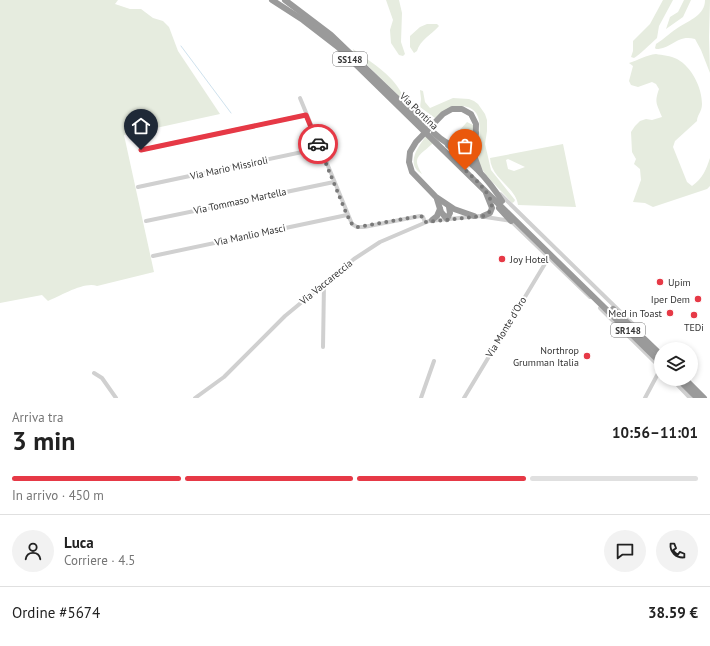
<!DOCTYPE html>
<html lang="it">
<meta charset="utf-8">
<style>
:root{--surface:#fff;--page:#f2f2f2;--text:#222;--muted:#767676;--line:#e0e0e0;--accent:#e63946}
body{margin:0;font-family:"PT Sans",sans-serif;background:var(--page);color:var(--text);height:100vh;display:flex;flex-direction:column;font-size:15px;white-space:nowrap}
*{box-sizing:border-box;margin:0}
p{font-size:13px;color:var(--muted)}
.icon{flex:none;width:22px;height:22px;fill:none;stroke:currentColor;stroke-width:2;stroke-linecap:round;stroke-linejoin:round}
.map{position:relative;height:398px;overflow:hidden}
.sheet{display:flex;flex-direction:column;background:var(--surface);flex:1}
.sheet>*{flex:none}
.tools{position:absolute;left:654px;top:342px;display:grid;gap:8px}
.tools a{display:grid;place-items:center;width:44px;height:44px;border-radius:50%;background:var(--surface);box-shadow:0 2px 6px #0003;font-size:20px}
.pin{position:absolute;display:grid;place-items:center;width:34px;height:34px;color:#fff;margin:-41px -17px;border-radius:50% 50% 50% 0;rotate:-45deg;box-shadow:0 0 4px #0007}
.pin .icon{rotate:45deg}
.courier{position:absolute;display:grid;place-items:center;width:40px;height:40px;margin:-20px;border:3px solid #e63946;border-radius:50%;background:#fff;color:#222;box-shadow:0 1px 5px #0007}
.head em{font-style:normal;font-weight:600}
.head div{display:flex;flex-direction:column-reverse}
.head{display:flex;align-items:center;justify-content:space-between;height:68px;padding:0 12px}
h1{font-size:26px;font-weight:600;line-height:30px}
.bar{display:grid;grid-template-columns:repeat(4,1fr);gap:6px 4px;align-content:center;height:48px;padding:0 12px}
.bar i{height:5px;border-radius:3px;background:var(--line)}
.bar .selected{background:var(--accent)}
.bar p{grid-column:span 4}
.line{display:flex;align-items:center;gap:10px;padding:0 12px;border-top:1px solid var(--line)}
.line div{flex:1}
.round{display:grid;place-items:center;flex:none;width:42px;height:42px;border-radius:21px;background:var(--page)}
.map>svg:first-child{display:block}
.green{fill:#e6ecdf;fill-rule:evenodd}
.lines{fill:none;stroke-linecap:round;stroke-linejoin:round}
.stream{stroke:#cfe2ee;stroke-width:1}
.minor{stroke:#d0d0d0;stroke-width:4}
.highway{stroke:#9a9a9a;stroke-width:6}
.done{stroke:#7a7a7a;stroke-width:4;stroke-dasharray:0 7.2}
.route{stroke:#e63946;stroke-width:5}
.poi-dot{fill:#e63946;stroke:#fff;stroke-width:1.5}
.labels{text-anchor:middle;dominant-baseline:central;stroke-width:4;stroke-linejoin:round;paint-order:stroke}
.shield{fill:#fff;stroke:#707070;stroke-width:1}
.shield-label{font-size:9px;font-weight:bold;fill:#333}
.street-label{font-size:10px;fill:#333;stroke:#fff}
.poi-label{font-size:10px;fill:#333;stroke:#fff;text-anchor:end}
</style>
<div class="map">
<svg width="710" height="398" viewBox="0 0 710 398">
<rect width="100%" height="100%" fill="#fff"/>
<g class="green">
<path d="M0 0H118L115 4 130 9H141L153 18 163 21 169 27 178 51 220 114 124 135 154 272 97 286C85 281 60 296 48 301L42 295 0 303Z"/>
<path d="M386 0H399L402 13 401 42 405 54 403 56 399 55 391 43 390 30 393 20Z"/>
<path d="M663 0H673L659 26 657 38C649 45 642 53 634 58L631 57 633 51V41L650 24Z"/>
<path d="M684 0H691L683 17 666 29 670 17 678 12Z"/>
<path d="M705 0H710L709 37 710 73 701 50 695 39C677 34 672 49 656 49L655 48 656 44C664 39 671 32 679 27 690 20 705 15 705 0Z"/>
<path d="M427 24H437L439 26C431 35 420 40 417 51L414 53 410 47V36L420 27Z"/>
<path d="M353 49C373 64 393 74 404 98L403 100 354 52Z"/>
<path d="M656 54C662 55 671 56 677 59 692 67 702 88 702 104 702 112 697 115 697 121L675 141 673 147 687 182 692 186C703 178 706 170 710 158V186L707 189 653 207 645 203 633 202 641 180 640 169 634 164 636 159 632 152 631 132 635 126 640 121 646 119 652 120 662 117C657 104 654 103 659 89L656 84 652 82 638 87 631 85 629 81 633 66 629 63C639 60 646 55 656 54Z"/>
<path d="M420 90 423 91 425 102 430 108 453 98 469 99 474 101 478 104 485 114 487 120V131L485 144 491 170 515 200 514 202 512 203C504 193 485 176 480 166 472 148 493 109 462 106 450 105 445 116 435 118L420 107 421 99Z"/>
<path d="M406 100 431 118 432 120 431 126 405 102Z"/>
<path d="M467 122 473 125 474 129 471 137 463 140 458 138V132Z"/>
<path d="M426 136 433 143C420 156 411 156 422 174 405 164 418 147 426 136Z"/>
<path d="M563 144 576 207 518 205C516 187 491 179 490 158ZM508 159 525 167 514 171 508 169 506 160Z"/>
</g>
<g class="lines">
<path class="stream" d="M181 46 231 113"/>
<g class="minor">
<path d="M300 98 352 224 357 227H364L420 216 423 217 425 222"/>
<path d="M141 150 306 115"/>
<path d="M138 187 321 148"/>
<path d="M500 194 642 333"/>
<path d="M146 221 334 182"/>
<path d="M153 256 347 215"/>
<path d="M600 308 661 368"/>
<path d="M323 347 324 284"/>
<path d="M94 373 102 378 116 398"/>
<path d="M672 379 690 398"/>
<path d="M195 398 224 377 285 316 354 259 380 242 429 221 479 216 511 221 590 297"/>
<path d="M421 398 434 361"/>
<path d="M464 398 549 257"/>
<path d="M645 398 661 368"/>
</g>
<g class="highway">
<path d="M272 0 303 20 338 47 661 363"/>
<path d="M285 0 331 35 428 128"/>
<path d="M434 133C447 145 466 157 476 133"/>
<path d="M448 145C471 162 486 176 502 201"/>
<path d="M437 199 441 212 447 219 450 213 449 207"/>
<path d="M499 208 511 221"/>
<path d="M474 216 454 209 436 197 412 172 409 162 410 152 416 142 443 114 452 109H462L471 114 476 124 475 158 480 172"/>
<path d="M483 216 490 213 492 208 486 193"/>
<path d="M432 220 437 216 440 209"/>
<path d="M613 309 661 355"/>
<path d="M678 379 697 398"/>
<path d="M685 379 704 398"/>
</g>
</g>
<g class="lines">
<path class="done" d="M318 144 347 215 352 224 358 227 420 216 423 217 426 222 483 216C507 207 475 179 465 170"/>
<path class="route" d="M141 150 306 115 318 144"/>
</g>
<g class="poi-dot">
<circle cx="502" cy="259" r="4"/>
<circle cx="660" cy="282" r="4"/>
<circle cx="698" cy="299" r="4"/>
<circle cx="670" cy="313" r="4"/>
<circle cx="694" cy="315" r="4"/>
<circle cx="587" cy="356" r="4"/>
</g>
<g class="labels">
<g class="shield">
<rect x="333" y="52" width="34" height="14" rx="3"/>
<rect x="611" y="323" width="34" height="14" rx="3"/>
</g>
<g class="shield-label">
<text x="350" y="59">SS148</text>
<text x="628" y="330">SR148</text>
</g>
<g class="street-label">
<text transform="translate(419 111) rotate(44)">Via Pontina</text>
<text transform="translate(229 168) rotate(-12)">Via Mario Missiroli</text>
<text transform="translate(240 201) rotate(-12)">Via Tommaso Martella</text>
<text transform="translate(250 235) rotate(-12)">Via Manlio Masci</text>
<text transform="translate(326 282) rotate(-39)">Via Vaccareccia</text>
<text transform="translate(506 327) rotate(-59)">Via Monte d'Oro</text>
</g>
<g class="poi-label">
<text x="510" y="259" text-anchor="start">Joy Hotel</text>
<text x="668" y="282" text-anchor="start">Upim</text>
<text x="690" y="299">Iper Dem</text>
<text x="662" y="313">Med in Toast</text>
<text x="694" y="327" text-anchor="middle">TEDi</text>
<text x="579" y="350">Northrop<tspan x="579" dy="12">Grumman Italia</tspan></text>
</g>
</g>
</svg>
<div class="tools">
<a><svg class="icon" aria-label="layers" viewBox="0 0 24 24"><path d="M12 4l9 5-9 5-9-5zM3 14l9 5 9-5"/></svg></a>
</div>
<div class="pin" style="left:465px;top:170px;background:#ea580c"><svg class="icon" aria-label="bag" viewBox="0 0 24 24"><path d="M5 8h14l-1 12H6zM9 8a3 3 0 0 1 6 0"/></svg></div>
<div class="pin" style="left:141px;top:150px;background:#1f2937"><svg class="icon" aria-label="home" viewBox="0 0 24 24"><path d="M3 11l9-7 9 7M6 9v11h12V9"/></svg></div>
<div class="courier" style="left:318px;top:144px"><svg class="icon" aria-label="car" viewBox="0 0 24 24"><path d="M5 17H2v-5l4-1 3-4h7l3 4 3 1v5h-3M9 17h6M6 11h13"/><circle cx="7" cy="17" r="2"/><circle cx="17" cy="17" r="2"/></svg></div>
</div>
<section class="sheet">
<div class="head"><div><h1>3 min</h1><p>Arriva tra</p></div><em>10:56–11:01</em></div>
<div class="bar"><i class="selected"></i><i class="selected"></i><i class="selected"></i><i></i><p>In arrivo · 450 m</p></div>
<div class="line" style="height:72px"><a class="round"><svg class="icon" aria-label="person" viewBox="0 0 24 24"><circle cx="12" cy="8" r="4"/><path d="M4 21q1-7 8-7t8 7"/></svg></a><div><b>Luca</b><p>Corriere · 4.5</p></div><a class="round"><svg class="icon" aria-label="chat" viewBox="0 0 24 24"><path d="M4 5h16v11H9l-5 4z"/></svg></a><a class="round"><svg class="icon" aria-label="phone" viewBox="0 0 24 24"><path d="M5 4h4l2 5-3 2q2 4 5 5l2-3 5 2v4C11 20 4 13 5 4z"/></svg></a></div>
<div class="line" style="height:52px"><div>Ordine #5674</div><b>38.59 €</b></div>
</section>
